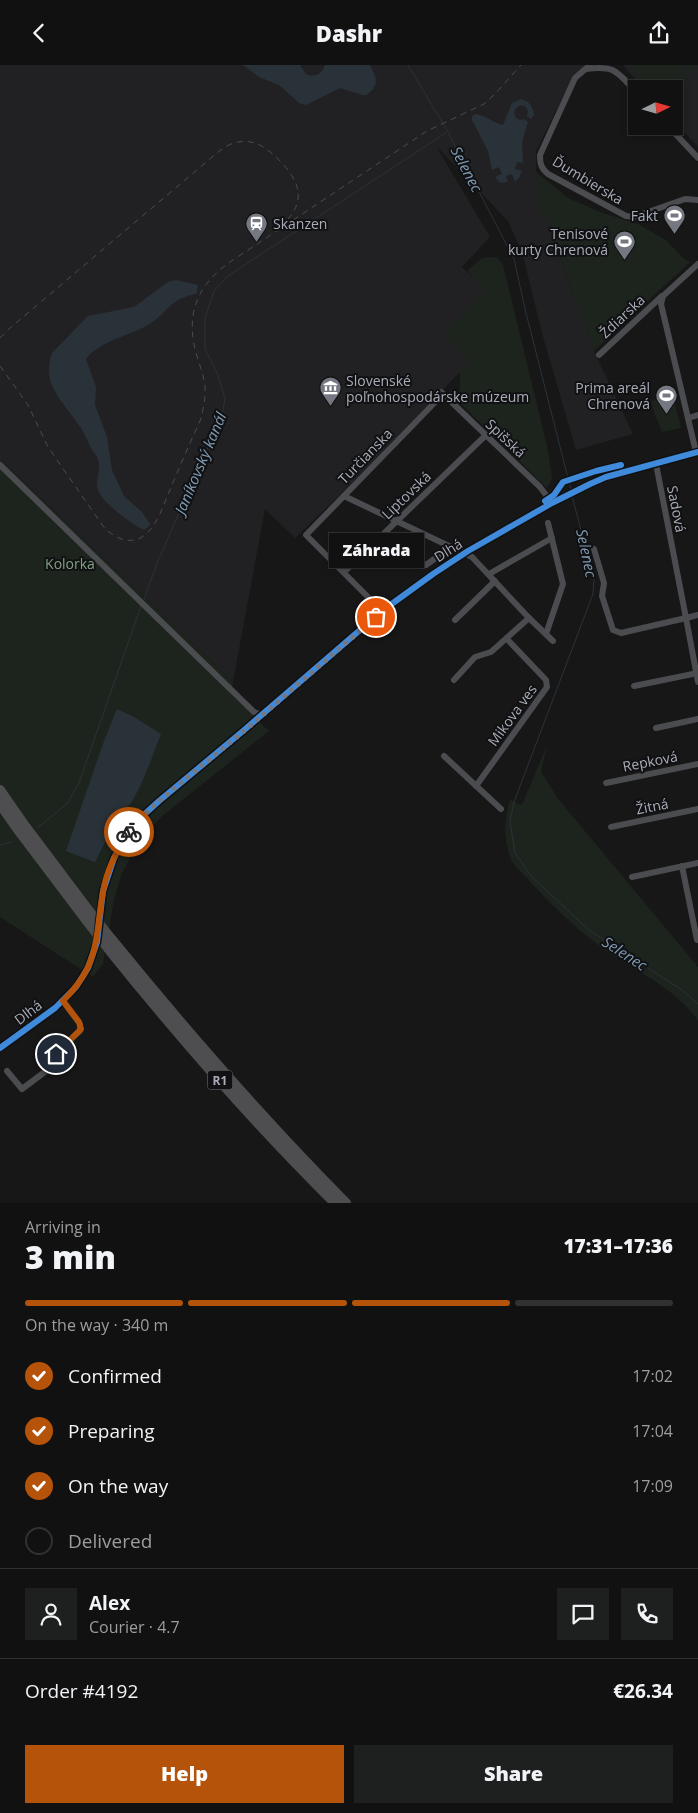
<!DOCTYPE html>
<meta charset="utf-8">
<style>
:root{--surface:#111;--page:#1e1f1f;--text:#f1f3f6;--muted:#9c9d9f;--line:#303131;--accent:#b45309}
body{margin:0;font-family:"Open Sans",sans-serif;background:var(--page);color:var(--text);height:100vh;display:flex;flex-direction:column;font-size:19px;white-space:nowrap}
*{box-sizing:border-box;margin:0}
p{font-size:16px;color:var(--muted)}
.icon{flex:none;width:28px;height:28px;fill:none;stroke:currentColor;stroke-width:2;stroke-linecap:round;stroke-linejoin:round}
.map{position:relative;height:1138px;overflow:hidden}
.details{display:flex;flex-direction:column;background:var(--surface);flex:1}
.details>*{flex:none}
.needle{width:32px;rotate:85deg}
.tools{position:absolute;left:628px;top:15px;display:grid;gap:10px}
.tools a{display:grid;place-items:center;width:55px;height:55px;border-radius:0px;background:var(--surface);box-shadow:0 2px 8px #0003,0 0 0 1px var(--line);font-size:25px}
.pin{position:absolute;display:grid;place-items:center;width:42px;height:42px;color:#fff;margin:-21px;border:2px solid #fff;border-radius:50%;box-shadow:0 1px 5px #0007}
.courier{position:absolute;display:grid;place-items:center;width:50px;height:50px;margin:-25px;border:4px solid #b45309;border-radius:50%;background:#fff;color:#222;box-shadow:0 1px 6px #0007}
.bubble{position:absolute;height:35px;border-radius:0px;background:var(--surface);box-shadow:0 2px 8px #0003,0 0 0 1px var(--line);font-size:16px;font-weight:800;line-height:35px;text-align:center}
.overview em{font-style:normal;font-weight:800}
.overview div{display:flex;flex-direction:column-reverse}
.overview{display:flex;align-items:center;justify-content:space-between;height:85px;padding:0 25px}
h1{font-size:32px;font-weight:800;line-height:38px}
.bar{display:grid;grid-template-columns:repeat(4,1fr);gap:8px 5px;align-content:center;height:60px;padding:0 25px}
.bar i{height:6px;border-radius:4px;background:var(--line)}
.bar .on{background:var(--accent)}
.bar p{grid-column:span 4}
.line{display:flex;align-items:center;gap:12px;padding:0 25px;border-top:1px solid var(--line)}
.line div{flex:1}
.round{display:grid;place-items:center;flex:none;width:52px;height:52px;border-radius:0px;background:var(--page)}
ol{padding:0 25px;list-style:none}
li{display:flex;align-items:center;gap:15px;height:55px}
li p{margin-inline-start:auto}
li .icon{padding:5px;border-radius:50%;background:var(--accent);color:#fff;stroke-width:4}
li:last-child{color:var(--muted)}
li i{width:28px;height:28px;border:2px solid var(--line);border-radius:50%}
.primary-button{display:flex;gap:10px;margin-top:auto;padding:10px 25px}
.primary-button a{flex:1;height:58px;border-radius:0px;background:var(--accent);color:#fff;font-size:20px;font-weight:800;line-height:58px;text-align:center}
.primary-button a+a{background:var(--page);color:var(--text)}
header{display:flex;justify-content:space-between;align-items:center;height:65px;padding:0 25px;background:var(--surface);font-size:22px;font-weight:800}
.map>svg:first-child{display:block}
.built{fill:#212123}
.green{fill:#1d241e}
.water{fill:#2a3239}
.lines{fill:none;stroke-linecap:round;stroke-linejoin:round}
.stream{stroke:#2a3239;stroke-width:1}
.minor{stroke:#4b4c50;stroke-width:6}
.highway{stroke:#4e4e51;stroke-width:10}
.rail{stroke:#4b4c4f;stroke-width:1;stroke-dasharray:6 5;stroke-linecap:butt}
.highway-bridge{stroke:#4e4e51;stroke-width:10}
.cycleway-casing{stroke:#111113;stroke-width:9}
.cycleway{stroke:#408adc;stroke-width:6}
.done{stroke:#757880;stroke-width:5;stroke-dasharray:0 9}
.route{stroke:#b45309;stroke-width:6}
.labels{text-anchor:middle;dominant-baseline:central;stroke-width:4;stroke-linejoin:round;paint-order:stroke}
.shield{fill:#111113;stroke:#7b7e86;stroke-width:1}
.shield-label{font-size:12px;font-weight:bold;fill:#a8adb8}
.street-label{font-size:14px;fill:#a8adb8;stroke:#111113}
.poi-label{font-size:14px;fill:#a8adb8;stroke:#111113;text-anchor:end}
.park-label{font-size:14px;fill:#7fa381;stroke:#111113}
.water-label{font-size:15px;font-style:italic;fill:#7f9bb3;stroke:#111113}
</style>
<header><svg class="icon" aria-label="back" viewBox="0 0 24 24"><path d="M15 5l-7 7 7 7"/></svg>Dashr<svg class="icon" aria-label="share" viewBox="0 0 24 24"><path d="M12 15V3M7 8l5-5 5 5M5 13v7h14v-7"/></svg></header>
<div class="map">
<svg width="698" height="1138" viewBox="0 0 698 1138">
<rect width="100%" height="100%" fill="#171717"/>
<g class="built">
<path d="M0 0H585L572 13 536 86V141L546 153 594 286 633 369 576 385 543 272 522 187 508 156 436 81 490 172 462 202 487 226 444 270 470 297 348 422 295 473 265 444 233 617 0 394Z"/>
<path d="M623 0H698V82L674 56V24H644Z"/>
</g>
<g class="green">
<path d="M637 0H688L672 15 677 14 693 0 698 1 682 16 670 17 662 24H649L632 5Z"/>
<path d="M535 106 568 133 600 147 638 159 666 175 683 193 690 197 594 286 546 153 536 141Z"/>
<path d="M497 192 503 200 548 385 552 414 547 423 460 338V307L470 297 443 270 486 226 467 206 482 193Z"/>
<path d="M673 331 681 363 662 367 654 347 651 336Z"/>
<path d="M0 394 233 617 231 629 269 666 161 752 139 777 122 808 114 835 103 899 93 912 0 852Z"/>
<path d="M547 680 541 707 559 735 698 902V955C672 920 632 905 598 880 572 860 547 836 526 812 521 807 514 801 511 794 503 773 504 756 510 735L522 740Z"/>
</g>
<g class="water">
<path d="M243 0H300L306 9C315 13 322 9 325 0H370C377 14 380 20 366 30H362L340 23 306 40 299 38 279 20 259 12Z"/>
<path d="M521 34C529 36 533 41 534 50L531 54 527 51 528 46 526 42 521 40 516 43 514 48 516 53 520 55 524 54 528 57 522 77 523 98 517 97 515 104 522 106 519 113 515 117 512 109 506 111 508 117 500 118 495 112 502 109 499 102 492 105 488 86 472 55V51L476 49C486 51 494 58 503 60L512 38Z"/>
<path d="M176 215 198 220 197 228C190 231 181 232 175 237 165 244 159 254 148 260 130 270 98 277 86 294L96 322 95 340 107 372 112 405 124 431 142 447 150 459 152 458 143 466 144 465C132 459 110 443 102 432 90 416 104 408 97 392 95 388 91 384 89 379 86 372 83 365 78 359 62 335 41 320 52 288L88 251 134 242 168 217Z"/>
<path d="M117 644 134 652 161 669C150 696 138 737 116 756L95 797 66 786 104 676Z"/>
</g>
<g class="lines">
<g class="stream">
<path d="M408 0 448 67 514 194 525 244 571 425"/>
<path d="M572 431 594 514 593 529 514 737 510 756 515 788 532 812 589 865 682 925 698 939"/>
<path d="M144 535 157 498 222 351 225 334 218 310 205 284V253L214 226 228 211 447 67"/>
<path d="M37 763 67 739 79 718 141 541"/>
<path d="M0 780 12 777"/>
</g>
<g class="minor">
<path d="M590 0 575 13 540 90C540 99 541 103 548 109L626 151 634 152 685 134 698 135"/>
<path d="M586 4C616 0 617 7 636 27"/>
<path d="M668 61 698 93"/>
<path d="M599 290 662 231"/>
<path d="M441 327 540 422 552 438"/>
<path d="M688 353 698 350"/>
<path d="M696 387 661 239 663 231 698 199"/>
<path d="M656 399 686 553 698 550"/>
<path d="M0 400 254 647 262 650"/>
<path d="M344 431 472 492 529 553 553 576"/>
<path d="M376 476 426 500 451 482"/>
<path d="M594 484 604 518 602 531 613 565 621 568 686 553 698 617"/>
<path d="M344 507 485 371"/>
<path d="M489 509 552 473"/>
<path d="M382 546 306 470 443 329"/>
<path d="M455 555 495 516"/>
<path d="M546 569 563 519 548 458"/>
<path d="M454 615 475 592 491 587 529 553"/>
<path d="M634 621 698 608"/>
<path d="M656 663 698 654"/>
<path d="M444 691 501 744"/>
<path d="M606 718 698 699"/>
<path d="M476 721 547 622 546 615 507 574"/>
<path d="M611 762 698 744"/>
<path d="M682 801 697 875"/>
<path d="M632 812 698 798"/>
<path d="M99 859C101 848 101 837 103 827 107 801 122 777 137 756L382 546 412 523 468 486 568 430 606 412 698 387"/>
<path d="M0 983C43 952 90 926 98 868"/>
<path d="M7 1006 22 1024 46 1006 59 985 80 966V959L63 936"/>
</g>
<g class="highway">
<path d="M0 725 25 761 89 846"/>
<path d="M0 739 19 766 87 856"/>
<path d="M113 876C187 967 264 1055 346 1138"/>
<path d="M111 887C181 974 255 1059 335 1138"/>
</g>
<g class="rail">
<path d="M0 273 10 263 211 93C219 86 227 79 238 77 255 74 267 83 279 95 297 113 308 134 286 156"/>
<path d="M0 301 28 340 48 382 103 461C114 474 133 482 147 468 158 458 163 441 169 427 179 403 189 380 200 356 203 345 206 334 205 322 204 309 198 297 195 284 186 246 199 219 230 197L427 66 484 39 494 30 521 0"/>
</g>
<g class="highway-bridge">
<path d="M89 846 113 876"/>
<path d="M87 856 111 887"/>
</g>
<defs>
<g id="cycleway">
<path d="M545 436 554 430 563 417 596 406 621 400"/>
<path d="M0 983 55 943 76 922 88 903 97 877 103 826 114 793 124 774 137 756 159 736 243 666 382 546 433 509 468 486 552 438 590 419 606 412 698 387"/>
</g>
</defs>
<use href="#cycleway" class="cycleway-casing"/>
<use href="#cycleway" class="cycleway"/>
</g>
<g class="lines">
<path class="done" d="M129 767 137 756 159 736 244 666 376 552"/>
<path class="route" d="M56 989 81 964 79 957 63 936C73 926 82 915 88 902 99 878 98 852 103 827 106 807 117 784 129 767"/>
</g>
<defs>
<symbol id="stadium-pin" viewBox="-11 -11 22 30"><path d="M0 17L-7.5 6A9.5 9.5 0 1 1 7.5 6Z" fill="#757880" stroke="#111113"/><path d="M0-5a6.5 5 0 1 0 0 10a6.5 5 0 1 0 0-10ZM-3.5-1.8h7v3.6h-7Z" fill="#fff"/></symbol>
<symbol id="station-pin" viewBox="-11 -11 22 30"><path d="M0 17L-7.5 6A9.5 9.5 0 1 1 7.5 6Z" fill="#757880" stroke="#111113"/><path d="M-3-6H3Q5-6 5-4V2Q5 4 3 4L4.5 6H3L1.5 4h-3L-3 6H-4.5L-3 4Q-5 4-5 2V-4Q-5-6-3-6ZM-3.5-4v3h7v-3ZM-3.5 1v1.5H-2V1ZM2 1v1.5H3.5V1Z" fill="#fff"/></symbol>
<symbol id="museum-pin" viewBox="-11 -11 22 30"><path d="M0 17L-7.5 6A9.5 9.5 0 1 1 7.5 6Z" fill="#757880" stroke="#111113"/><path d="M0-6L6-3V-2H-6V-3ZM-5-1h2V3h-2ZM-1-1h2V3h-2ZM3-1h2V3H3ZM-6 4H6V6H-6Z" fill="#fff"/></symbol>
</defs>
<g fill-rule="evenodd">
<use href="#stadium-pin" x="662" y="138" width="25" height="34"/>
<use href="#station-pin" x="244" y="146" width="25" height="34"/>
<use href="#stadium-pin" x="612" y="164" width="25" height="34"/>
<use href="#museum-pin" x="318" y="310" width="25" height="34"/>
<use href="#stadium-pin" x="654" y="318" width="25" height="34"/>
</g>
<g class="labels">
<rect class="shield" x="207.5" y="1005.5" width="25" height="19" rx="4"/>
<g class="shield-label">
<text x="220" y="1015">R1</text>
</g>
<g class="street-label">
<text transform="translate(588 115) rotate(31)">Ďumbierska</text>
<text transform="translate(622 251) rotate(-43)">Ždiarska</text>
<text transform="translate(506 373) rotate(43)">Spišská</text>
<text transform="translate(365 391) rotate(-46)">Turčianska</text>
<text transform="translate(406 430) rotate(-44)">Liptovská</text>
<text transform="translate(677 444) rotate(79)">Sadová</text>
<text transform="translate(448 485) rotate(-32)">Dlhá</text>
<text transform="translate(512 650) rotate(-54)">Mikova ves</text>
<text transform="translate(650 696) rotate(-11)">Repková</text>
<text transform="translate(652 741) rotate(-11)">Žitná</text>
<text transform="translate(28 947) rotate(-37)">Dlhá</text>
</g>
<g class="poi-label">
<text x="658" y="150">Fakt</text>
<text x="273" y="158" text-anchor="start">Skanzen</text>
<text x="608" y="168">Tenisové<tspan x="608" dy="16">kurty Chrenová</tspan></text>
<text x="346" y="315" text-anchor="start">Slovenské<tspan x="346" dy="16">poľnohospodárske múzeum</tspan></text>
<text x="650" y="322">Prima areál<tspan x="650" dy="16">Chrenová</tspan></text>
</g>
<g class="park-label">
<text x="70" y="498">Kolorka</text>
</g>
<g class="water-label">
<text transform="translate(467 104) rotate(62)">Selenec</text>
<text transform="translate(200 398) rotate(-67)">Janíkovský kanál</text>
<text transform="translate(587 488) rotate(78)">Selenec</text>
<text transform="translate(625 888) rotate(33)">Selenec</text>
</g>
</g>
</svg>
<div class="tools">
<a><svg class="needle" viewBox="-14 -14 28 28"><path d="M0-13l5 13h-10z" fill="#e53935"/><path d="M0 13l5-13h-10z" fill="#9c9d9f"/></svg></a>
</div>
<div class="pin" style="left:376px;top:552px;background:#ea580c"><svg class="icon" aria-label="bag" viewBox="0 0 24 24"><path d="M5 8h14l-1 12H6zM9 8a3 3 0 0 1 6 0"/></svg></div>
<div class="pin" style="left:56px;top:989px;background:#1f2937"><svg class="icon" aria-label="home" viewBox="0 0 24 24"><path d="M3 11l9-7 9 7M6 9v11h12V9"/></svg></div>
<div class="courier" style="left:129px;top:767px"><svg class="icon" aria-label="bike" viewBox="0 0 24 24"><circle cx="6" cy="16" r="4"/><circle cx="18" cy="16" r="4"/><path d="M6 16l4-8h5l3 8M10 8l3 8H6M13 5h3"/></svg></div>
<div class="bubble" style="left:329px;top:468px;width:95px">Záhrada</div>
</div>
<section class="details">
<div class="overview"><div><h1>3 min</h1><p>Arriving in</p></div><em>17:31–17:36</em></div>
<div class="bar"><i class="on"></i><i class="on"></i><i class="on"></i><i></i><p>On the way · 340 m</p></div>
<ol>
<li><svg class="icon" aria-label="check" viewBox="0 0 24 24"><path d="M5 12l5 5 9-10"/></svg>Confirmed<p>17:02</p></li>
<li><svg class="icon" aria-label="check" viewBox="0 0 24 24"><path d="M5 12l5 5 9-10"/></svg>Preparing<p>17:04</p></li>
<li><svg class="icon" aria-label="check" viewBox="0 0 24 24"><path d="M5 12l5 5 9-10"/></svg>On the way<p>17:09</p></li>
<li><i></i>Delivered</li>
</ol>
<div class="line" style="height:90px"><a class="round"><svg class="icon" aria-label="person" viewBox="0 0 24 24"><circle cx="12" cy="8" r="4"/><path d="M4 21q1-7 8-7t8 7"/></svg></a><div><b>Alex</b><p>Courier · 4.7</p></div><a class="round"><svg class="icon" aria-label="chat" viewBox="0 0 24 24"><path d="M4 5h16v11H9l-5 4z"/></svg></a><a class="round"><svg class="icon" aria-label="phone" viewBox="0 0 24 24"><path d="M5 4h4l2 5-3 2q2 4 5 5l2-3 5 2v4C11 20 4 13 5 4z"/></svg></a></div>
<div class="line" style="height:65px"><div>Order #4192</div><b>€26.34</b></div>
<div class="primary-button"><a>Help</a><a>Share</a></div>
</section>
